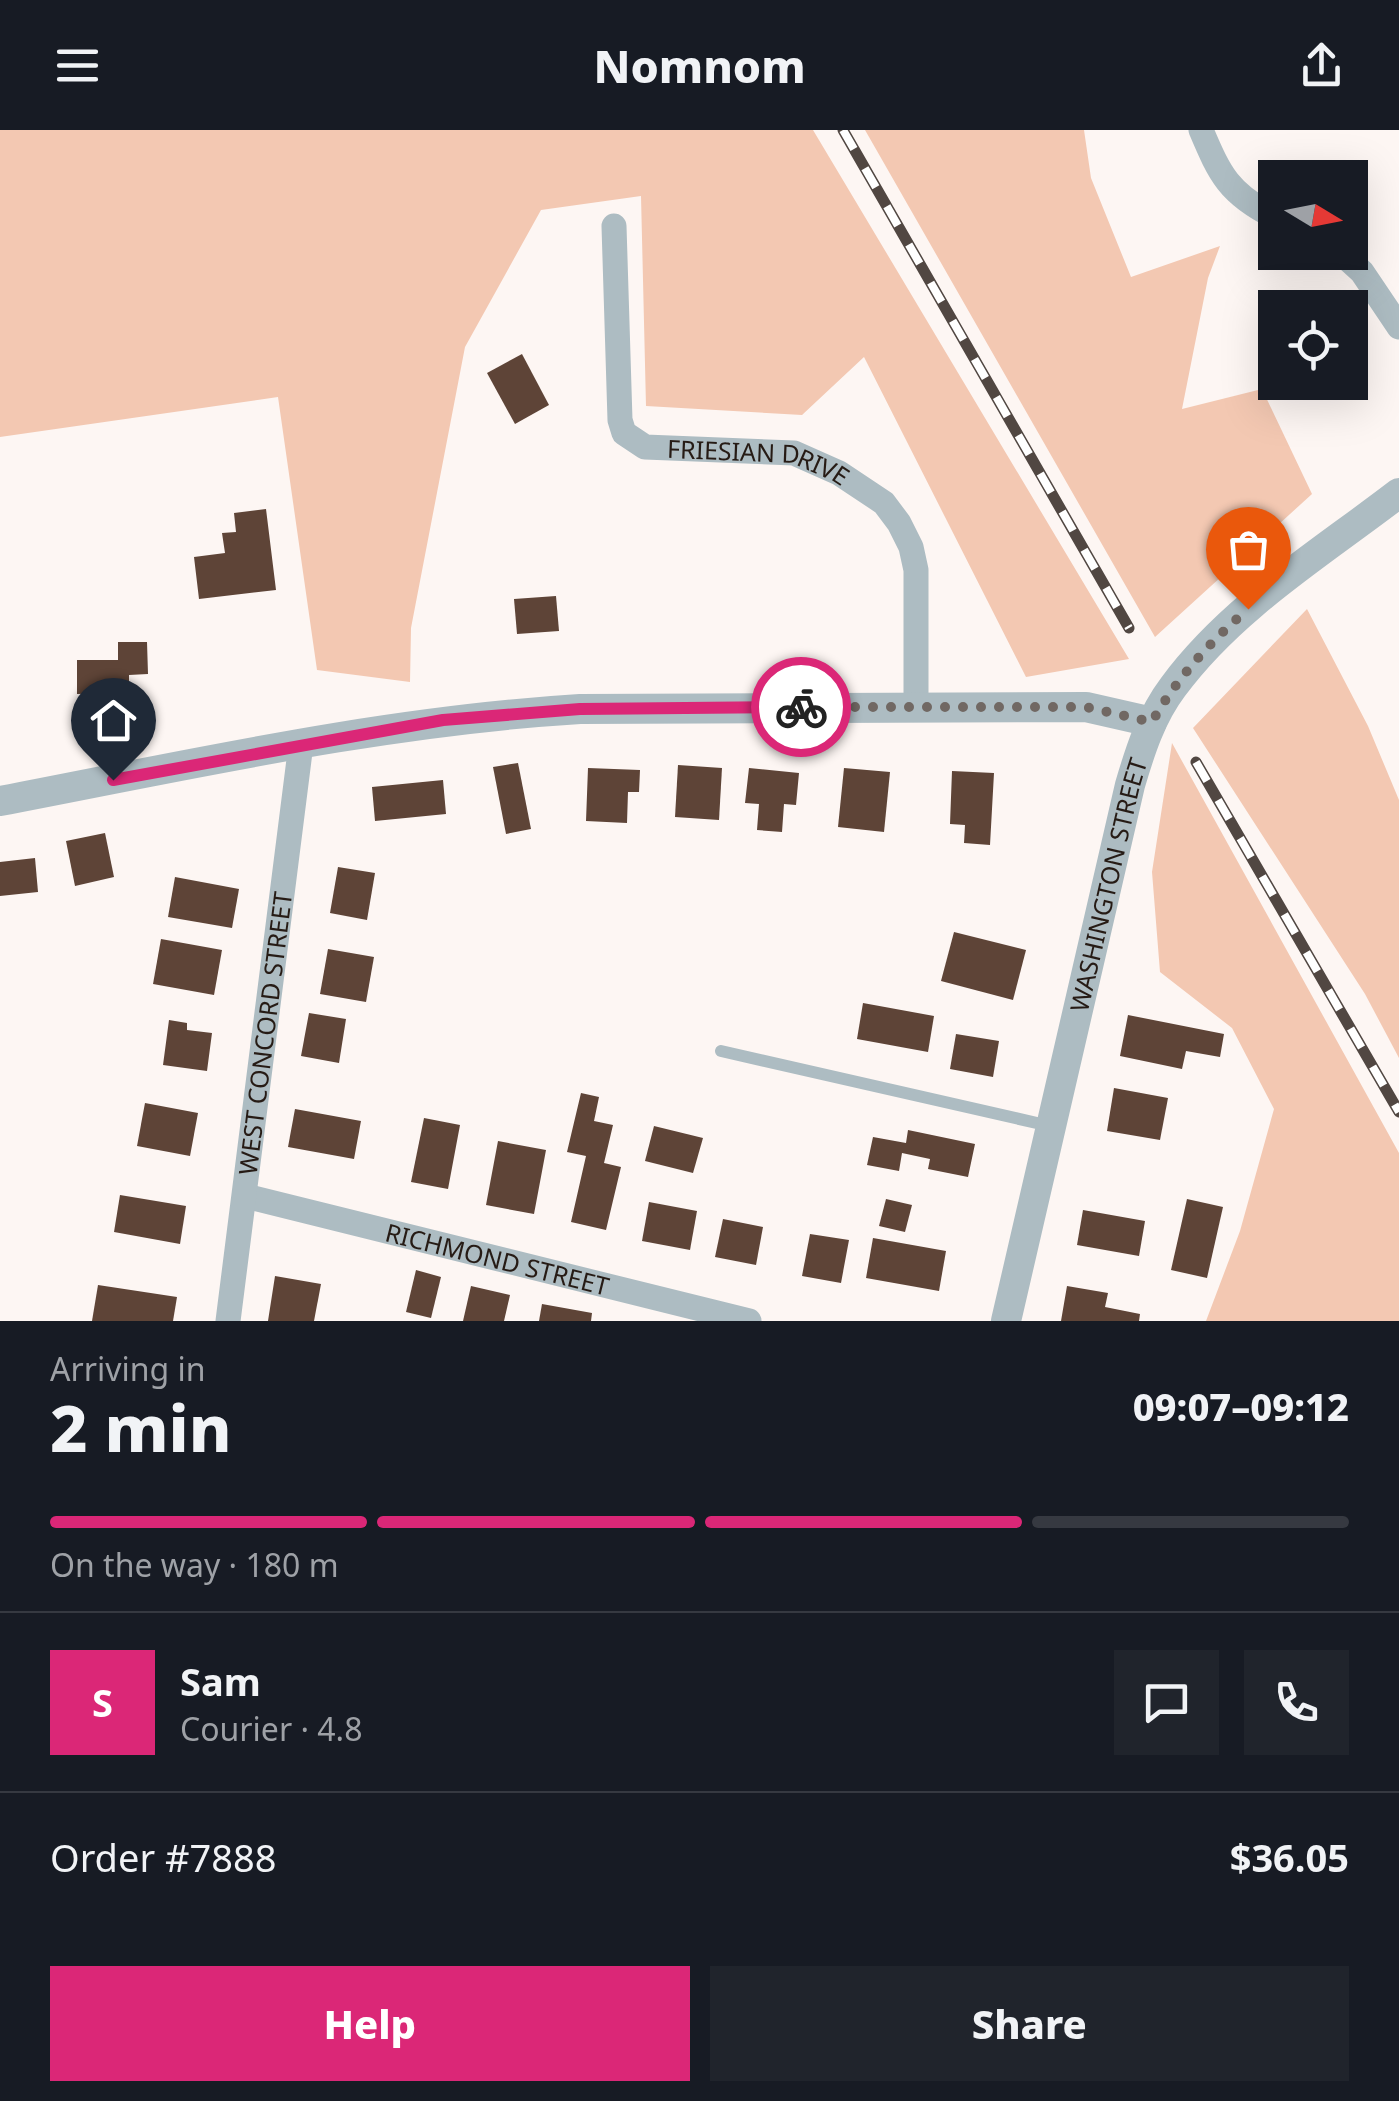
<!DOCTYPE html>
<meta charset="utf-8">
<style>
:root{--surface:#171b24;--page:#20242c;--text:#f1f3f6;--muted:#9ea1a6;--line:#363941;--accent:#db2777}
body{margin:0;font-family:"Noto Sans",sans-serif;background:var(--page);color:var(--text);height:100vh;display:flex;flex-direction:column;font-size:38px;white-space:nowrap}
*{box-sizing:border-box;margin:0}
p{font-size:32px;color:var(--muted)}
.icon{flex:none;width:55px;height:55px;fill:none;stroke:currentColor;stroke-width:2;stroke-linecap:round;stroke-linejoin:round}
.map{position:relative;height:1191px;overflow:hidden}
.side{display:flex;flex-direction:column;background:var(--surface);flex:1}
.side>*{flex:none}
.needle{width:65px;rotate:100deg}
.tools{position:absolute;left:1258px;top:30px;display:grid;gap:20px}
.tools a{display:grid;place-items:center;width:110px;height:110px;border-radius:0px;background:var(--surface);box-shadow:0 10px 40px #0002;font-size:50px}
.pin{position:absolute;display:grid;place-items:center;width:85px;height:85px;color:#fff;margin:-102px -42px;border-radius:50% 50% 50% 0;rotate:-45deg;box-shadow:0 0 10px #0007}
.pin .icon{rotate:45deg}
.courier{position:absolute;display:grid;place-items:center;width:100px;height:100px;margin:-50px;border:8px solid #db2777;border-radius:50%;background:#fff;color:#222;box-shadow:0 2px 12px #0007}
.summary em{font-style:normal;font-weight:800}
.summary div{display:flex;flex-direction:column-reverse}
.summary{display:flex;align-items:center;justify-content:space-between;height:170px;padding:0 50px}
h1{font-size:65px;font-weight:800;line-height:75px}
.bar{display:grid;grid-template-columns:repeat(4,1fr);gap:15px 10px;align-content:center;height:120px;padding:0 50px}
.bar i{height:12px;border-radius:8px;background:var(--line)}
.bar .selected{background:var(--accent)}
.bar p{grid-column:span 4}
.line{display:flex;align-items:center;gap:25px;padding:0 50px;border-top:2px solid var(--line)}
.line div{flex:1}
.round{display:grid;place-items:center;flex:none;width:105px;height:105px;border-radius:0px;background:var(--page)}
.button{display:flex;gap:20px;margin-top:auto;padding:20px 50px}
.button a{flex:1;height:115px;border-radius:0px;background:var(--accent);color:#fff;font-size:40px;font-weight:800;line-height:115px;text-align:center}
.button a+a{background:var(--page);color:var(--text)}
header{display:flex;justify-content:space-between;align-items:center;height:130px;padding:0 50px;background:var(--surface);font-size:45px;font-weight:800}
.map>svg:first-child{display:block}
.green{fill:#f3c8b2}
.building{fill:#5e4437}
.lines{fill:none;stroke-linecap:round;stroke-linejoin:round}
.service{stroke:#adbcc2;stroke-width:12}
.minor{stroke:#adbcc2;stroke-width:25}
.tertiary{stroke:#adbcc2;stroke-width:30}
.rail-casing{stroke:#514742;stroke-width:11}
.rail{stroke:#fff;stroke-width:8;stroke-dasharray:22;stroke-linecap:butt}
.done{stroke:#716863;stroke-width:10;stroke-dasharray:0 18}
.route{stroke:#db2777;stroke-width:12}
.labels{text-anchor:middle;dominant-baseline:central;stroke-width:10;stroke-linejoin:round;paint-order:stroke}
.street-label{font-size:25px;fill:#261b15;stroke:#fff}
</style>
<header><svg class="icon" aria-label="menu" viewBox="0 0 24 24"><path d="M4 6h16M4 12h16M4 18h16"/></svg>Nomnom<svg class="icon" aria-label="share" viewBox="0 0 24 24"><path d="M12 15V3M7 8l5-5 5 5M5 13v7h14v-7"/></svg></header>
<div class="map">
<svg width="1399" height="1191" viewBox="0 0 1399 1191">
<rect width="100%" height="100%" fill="#fdf6f3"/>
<g class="green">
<path d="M0 0H813L1129 529 1026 547 864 227 802 285 646 276 641 66 541 80 465 217 411 498 410 552 317 540 278 267 0 307Z"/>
<path d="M865 0H1084L1091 48 1131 147 1220 116 1208 148 1182 279 1262 259 1312 364 1155 507Z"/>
<path d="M1307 479 1368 596 1399 670V928L1365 864 1193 598Z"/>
<path d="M1172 613 1399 1023V1191H1206L1240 1101 1274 979 1232 898 1160 842 1152 742Z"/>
</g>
<g class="building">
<path d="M522 224 549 275 515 294 487 243Z"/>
<path d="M266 379 276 460 199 469 194 427 225 423 222 403 236 402 234 383Z"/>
<path d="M556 466 559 501 517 504 514 469Z"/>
<path d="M118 512H147L148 544 129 545V563L77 564V530H118Z"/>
<path d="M518 633 531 699 506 704 493 637Z"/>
<path d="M678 635 722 638 719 690 675 687Z"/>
<path d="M588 638 640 640 639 662H628L627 693 586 691Z"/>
<path d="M749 638 799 643 796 675 784 674 782 702 757 700 759 674 745 673Z"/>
<path d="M844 638 890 642 884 702 838 697Z"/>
<path d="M952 641 994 643 990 715 964 713 965 695 950 694Z"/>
<path d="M443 650 446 684 375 691 372 657Z"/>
<path d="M105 703 114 747 75 756 66 711Z"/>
<path d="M35 728 38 762 0 766V732Z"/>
<path d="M338 737 375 743 367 790 330 783Z"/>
<path d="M175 747 239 759 232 798 168 787Z"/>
<path d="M954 802 1026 820 1013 870 941 851Z"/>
<path d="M161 809 222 820 214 865 153 854Z"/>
<path d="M328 819 374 827 366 872 320 864Z"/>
<path d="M863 873 934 886 928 922 857 909Z"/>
<path d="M309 883 346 889 339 933 301 926Z"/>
<path d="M1128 885 1224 904 1220 927 1186 921 1182 939 1120 926Z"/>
<path d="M169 890 187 893V900L212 903 207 941 163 935Z"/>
<path d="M956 904 999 911 993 947 950 939Z"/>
<path d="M1114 958 1168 968 1160 1010 1107 1001Z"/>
<path d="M581 963 599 967 594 991 613 995 604 1033 621 1037 606 1100 571 1092 586 1026 567 1022Z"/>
<path d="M145 973 198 983 190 1026 137 1016Z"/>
<path d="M295 979 361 991 354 1029 288 1017Z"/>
<path d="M424 988 460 995 448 1059 411 1052Z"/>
<path d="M654 996 703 1008 693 1043 645 1031Z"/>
<path d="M908 1000 975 1014 968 1047 928 1039 930 1029 902 1023 899 1041 867 1035 873 1007 906 1013Z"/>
<path d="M498 1011 546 1020 534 1084 486 1075Z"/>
<path d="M120 1065 186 1076 180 1114 114 1102Z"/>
<path d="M886 1069 912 1075 905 1102 879 1096Z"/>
<path d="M1187 1069 1223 1077 1207 1148 1171 1140Z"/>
<path d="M649 1072 697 1081 690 1120 642 1111Z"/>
<path d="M1083 1080 1145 1091 1139 1126 1077 1115Z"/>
<path d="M723 1089 763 1097 756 1135 715 1127Z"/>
<path d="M810 1104 849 1110 841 1153 802 1146Z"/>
<path d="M873 1108 946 1121 939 1161 866 1148Z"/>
<path d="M416 1140 441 1147 431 1188 406 1182Z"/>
<path d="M275 1146 321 1154 314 1191H268Z"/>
<path d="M98 1155 177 1167 173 1191H92Z"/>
<path d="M471 1156 510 1165 504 1191H463Z"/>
<path d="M1067 1156 1108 1163 1105 1177 1140 1184 1139 1191H1061Z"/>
<path d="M542 1174 592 1183 591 1191H539Z"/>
</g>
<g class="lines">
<path class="service" d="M721 921 1050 996"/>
<g class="minor">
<path d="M1201 0C1220 45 1229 64 1275 87"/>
<path id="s1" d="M614 96 620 290 624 303 645 317 794 323 839 343 884 373 899 393 911 417 916 440V576"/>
<path d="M1340 122 1362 142 1399 197"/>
<path id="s2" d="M245 1066 749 1191"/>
<path id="s3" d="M228 1191 301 614"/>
</g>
<g class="tertiary">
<path d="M0 671C193 634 384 591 580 579L1086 577 1152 592"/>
<path id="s4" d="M1006 1191 1130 655C1140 621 1151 586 1173 557 1232 477 1321 423 1399 363"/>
</g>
<defs>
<g id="rail">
<path d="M843 0 1129 498"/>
<path d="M1196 632 1399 982"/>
</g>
</defs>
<use href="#rail" class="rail-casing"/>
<use href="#rail" class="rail"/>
</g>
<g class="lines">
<path class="done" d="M801 577H1086L1152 592C1177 548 1210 512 1248 479"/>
<path class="route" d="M113 650 443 590 580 579 801 577"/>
</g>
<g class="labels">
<g class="street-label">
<text stroke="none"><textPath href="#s1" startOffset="348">FRIESIAN DRIVE</textPath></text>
<text stroke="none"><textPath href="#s4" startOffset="448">WASHINGTON STREET</textPath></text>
<text stroke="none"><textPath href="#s3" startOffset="290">WEST CONCORD STREET</textPath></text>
<text stroke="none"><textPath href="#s2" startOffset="260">RICHMOND STREET</textPath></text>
</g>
</g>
</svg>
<div class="tools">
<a><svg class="needle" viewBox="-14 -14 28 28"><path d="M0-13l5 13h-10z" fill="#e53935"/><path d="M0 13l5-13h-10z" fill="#9ea1a6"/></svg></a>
<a><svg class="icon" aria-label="locate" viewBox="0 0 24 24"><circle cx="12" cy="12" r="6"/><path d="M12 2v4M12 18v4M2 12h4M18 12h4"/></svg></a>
</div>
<div class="pin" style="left:1248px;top:479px;background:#ea580c"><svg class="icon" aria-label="bag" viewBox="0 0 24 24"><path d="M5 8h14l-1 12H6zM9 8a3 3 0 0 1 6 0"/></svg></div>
<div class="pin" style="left:113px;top:650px;background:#1f2937"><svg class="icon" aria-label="home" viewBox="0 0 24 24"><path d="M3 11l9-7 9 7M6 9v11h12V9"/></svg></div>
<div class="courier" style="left:801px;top:577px"><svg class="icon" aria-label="bike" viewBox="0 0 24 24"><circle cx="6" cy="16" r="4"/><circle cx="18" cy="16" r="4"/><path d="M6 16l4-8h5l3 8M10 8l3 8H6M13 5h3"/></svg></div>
</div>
<section class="side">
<div class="summary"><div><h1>2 min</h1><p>Arriving in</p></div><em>09:07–09:12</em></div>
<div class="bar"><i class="selected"></i><i class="selected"></i><i class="selected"></i><i></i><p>On the way · 180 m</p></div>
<div class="line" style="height:180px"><b class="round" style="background:var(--accent);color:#fff">S</b><div><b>Sam</b><p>Courier · 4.8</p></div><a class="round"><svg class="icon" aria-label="chat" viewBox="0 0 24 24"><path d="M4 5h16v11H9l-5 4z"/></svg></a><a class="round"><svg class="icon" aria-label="phone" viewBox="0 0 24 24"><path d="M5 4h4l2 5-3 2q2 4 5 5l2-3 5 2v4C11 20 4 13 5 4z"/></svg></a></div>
<div class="line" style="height:130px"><div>Order #7888</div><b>$36.05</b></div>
<div class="button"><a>Help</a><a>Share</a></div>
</section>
